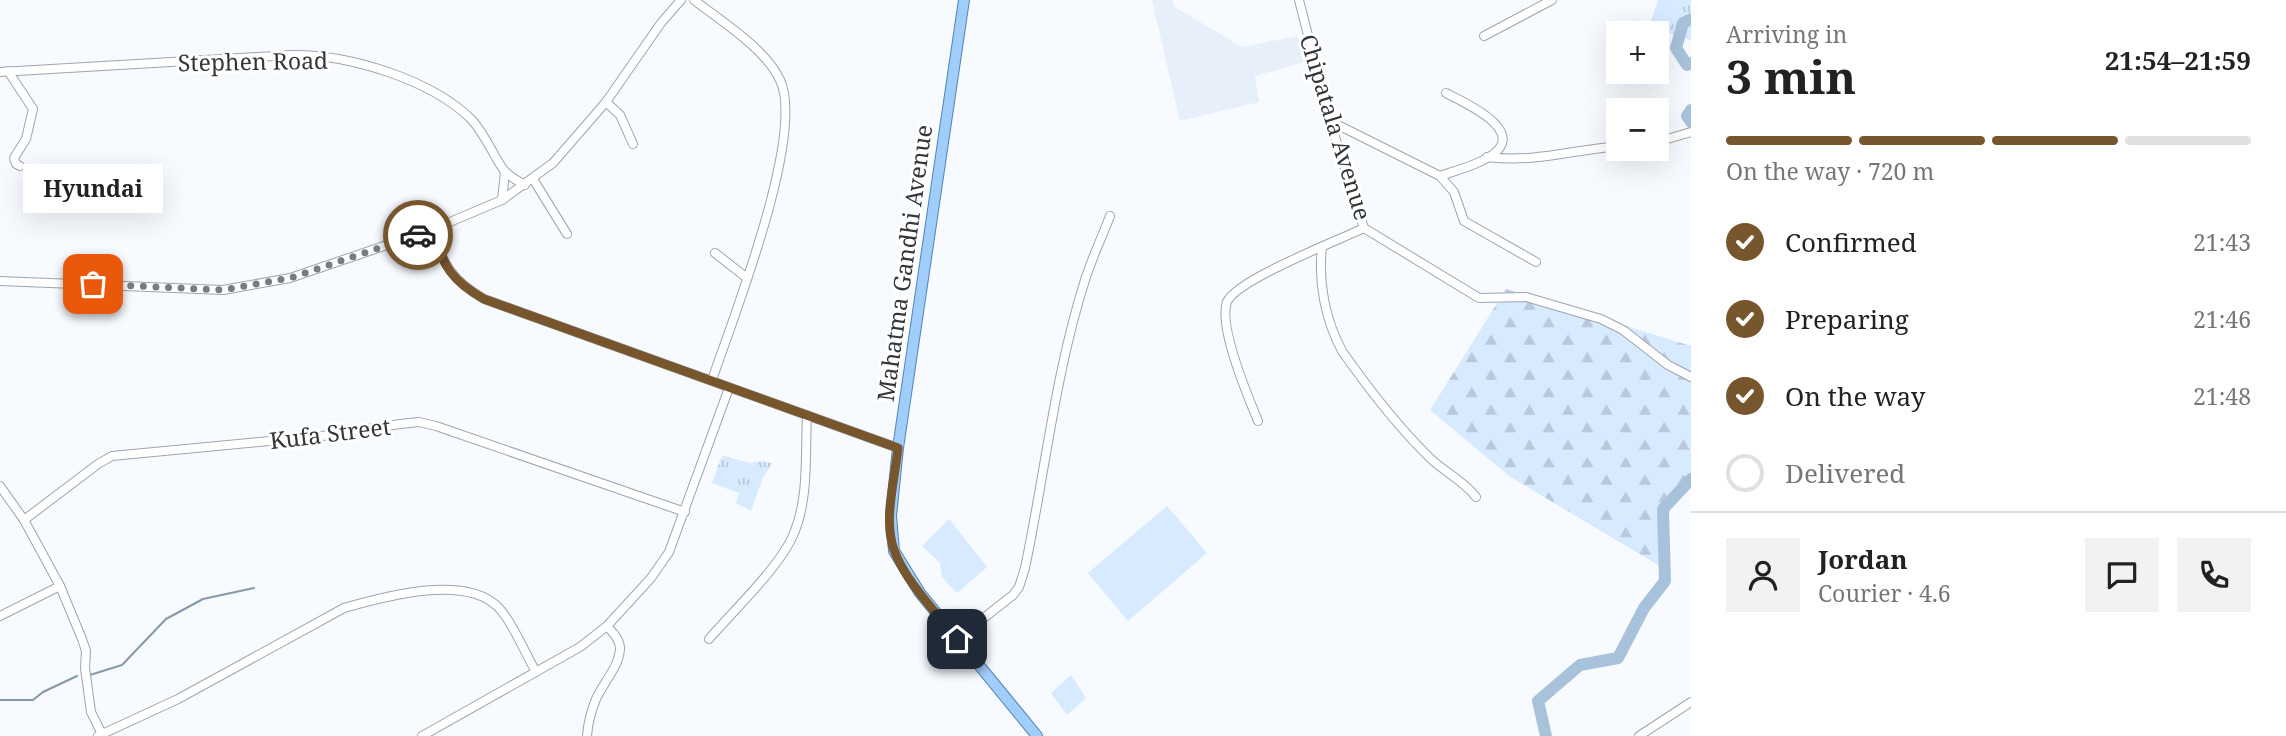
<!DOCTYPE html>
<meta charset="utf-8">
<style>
:root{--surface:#fff;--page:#f2f2f2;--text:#222;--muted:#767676;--line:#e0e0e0;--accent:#78562d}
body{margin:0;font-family:"Noto Serif",serif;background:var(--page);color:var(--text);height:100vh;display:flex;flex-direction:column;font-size:26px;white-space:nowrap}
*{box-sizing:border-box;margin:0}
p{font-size:23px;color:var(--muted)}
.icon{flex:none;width:38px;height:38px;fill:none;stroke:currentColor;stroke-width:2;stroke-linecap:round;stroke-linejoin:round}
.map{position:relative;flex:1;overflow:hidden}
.side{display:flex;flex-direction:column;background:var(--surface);width:595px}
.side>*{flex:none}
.fabs{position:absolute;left:1606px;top:21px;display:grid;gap:14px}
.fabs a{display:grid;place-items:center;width:63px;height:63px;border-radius:0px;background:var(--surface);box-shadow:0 7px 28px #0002;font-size:35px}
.pin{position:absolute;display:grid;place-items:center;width:60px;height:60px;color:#fff;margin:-30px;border-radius:14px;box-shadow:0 4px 10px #0006}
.courier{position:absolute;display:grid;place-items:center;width:70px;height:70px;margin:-35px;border:5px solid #78562d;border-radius:50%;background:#fff;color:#222;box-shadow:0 2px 9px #0007}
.bubble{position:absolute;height:49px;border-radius:0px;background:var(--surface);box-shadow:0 7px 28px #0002;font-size:23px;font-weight:700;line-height:49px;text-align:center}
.summary em{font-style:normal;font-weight:700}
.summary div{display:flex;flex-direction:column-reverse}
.summary{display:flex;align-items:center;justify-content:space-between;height:119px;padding:0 35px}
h1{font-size:46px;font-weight:700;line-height:52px}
.bar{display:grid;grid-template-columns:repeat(4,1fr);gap:10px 7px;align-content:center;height:84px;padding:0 35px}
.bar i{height:9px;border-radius:5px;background:var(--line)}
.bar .current{background:var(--accent)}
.bar p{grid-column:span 4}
.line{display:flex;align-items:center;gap:18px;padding:0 35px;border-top:2px solid var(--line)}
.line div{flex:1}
.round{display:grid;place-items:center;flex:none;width:74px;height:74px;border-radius:0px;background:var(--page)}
ol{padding:0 35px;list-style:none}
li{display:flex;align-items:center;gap:21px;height:77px}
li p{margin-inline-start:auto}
li .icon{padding:7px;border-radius:50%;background:var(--accent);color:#fff;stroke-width:4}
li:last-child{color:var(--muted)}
li i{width:38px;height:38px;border:4px solid var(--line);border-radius:50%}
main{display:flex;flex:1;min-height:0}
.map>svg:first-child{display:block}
.built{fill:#e7f0fa}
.grass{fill:url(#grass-tufts)}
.forest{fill:url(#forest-firs)}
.garden{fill:#d7eaff}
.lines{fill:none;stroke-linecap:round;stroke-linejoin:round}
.stream{stroke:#8698ab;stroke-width:2}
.river{stroke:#a9c2dc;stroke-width:12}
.minor-casing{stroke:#9da5ae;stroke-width:10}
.major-casing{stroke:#5083b5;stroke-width:12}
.minor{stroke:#fff;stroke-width:8}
.major{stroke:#a0cdfa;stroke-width:10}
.done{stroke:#787b7f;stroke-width:7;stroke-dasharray:0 12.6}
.route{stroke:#78562d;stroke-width:9}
.labels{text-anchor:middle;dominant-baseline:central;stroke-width:6;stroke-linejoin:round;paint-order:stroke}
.street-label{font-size:23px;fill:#33363a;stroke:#fff}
</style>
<main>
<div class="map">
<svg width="1691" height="736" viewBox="0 0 1691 736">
<defs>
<pattern id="grass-tufts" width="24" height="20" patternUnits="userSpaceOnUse" patternTransform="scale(1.75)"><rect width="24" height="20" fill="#d7eaff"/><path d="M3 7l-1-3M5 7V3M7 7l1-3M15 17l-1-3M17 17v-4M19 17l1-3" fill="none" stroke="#b9c9db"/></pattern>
<pattern id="forest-firs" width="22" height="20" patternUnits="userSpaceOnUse" patternTransform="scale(1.75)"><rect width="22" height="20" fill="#d7eaff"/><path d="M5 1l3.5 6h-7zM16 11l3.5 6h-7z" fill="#b9c9db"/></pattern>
</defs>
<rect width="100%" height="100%" fill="#f7fbff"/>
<path class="built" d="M1152 0H1173V6L1242 47 1298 36 1304 62 1255 76 1259 102 1180 121Z"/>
<g class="grass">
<path d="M1658 0H1691V40L1649 27Z"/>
<path d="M722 455 749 463 761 461 772 463 762 480 751 511 736 503 739 493 712 483Z"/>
</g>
<path class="forest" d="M1506 289 1691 346V488C1654 506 1672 539 1663 568L1509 476 1430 410Z"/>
<g class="garden">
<path d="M1167 506 1207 553 1128 621 1088 573Z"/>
<path d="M949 519 987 567 957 593 942 577 940 563 922 546Z"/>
<path d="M1071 675 1086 698 1067 715 1051 693Z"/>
</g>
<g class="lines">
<g class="stream">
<path d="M90 675 122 665 166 619 203 599 254 588"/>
<path d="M0 700H33L43 692 77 676"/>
</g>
<g class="river">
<path d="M1691 19 1683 23 1676 48 1687 65 1691 63"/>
<path d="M1691 110 1687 116 1691 122"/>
<path d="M1546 736 1538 701 1580 665 1618 658 1644 608 1665 581 1663 509 1691 479"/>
</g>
<defs>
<g id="minor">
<path d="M694 0C721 21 766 49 780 80 806 134 732 321 712 380"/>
<path d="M1299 0 1330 121 1364 228 1479 298 1526 297 1601 319 1623 330 1668 365 1691 377"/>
<path d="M1484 36 1552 0"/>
<path d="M8 71 33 109 26 139 14 158 16 164 20 166"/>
<path d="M0 72 291 55C348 54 430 79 471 119 485 134 492 153 503 169 508 176 518 181 525 185"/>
<path d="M606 102 620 115 633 144"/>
<path d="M1330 121 1440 176 1454 192 1464 221 1536 262"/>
<path d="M1657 142 1691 132"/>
<path d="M1487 157C1534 163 1572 150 1619 146"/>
<path d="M1440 176C1457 170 1482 164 1496 152 1523 128 1461 101 1446 93"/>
<path d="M533 179 567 234"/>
<path d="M502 200 505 172"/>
<path d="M431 230C444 264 451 280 484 299L898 448"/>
<path d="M1322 247C1318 282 1325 319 1342 351 1368 388 1398 427 1431 459 1446 473 1464 481 1476 497"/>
<path d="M715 253 747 278"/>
<path d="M0 281 223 290 290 278 431 230 502 200 553 163 606 102 661 23 681 0"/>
<path d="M1258 421C1248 397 1218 326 1227 302 1236 280 1339 240 1364 228"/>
<path d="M0 486 24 520 98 464 112 456 322 436 400 424 419 422 436 426 685 512"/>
<path d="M24 520 60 586 82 639 86 651 85 668 91 712 103 736"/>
<path d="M0 616 60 586"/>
<path d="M709 639C733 611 781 566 794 533 809 498 805 453 807 415"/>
<path d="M957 639 1013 595 1019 587 1025 568C1045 473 1055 374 1085 280 1092 258 1102 237 1110 216"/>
<path d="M98 736 178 699 344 608C383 597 463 574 497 606 512 621 525 653 536 672"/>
<path d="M422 736 580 647 607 626 651 578 669 552 729 388"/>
<path d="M587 736C588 723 591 711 596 699 603 683 619 667 620 649 620 639 613 633 607 626"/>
<path d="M1639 736 1691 702"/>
</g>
<path id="major" d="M964 0 898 448 891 516 894 551 920 593 1037 736"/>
</defs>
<use href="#minor" class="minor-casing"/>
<use href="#major" class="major-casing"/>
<use href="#minor" class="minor"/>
<use href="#major" class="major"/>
</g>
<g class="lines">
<path class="done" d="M93 284 223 290 290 278 418 235"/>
<path class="route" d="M418 235 431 230C445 266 449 279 484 299L898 448C895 479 883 520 894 550 905 581 937 613 957 639"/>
</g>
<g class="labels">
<g class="street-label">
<text transform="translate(253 61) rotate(-1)">Stephen Road</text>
<text transform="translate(1336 127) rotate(73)">Chipatala Avenue</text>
<text transform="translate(904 263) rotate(-82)">Mahatma Gandhi Avenue</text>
<text transform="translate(330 433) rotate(-7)">Kufa Street</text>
</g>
</g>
</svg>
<div class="fabs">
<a>+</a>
<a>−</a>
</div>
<div class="pin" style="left:93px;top:284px;background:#ea580c"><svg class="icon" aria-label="bag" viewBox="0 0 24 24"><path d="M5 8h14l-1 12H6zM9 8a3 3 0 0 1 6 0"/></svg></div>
<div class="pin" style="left:957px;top:639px;background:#1f2937"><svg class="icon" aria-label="home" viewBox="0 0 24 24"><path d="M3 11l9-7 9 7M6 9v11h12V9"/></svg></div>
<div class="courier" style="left:418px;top:235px"><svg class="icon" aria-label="car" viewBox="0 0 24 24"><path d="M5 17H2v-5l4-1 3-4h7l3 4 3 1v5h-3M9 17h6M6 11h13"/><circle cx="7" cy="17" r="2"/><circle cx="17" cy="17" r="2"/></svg></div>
<div class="bubble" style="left:23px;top:164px;width:140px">Hyundai</div>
</div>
<section class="side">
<div class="summary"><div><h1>3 min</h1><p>Arriving in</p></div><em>21:54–21:59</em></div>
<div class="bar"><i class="current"></i><i class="current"></i><i class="current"></i><i></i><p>On the way · 720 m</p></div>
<ol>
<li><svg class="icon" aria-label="check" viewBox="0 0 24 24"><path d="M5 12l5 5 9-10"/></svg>Confirmed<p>21:43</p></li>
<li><svg class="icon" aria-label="check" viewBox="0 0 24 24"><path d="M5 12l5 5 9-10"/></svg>Preparing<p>21:46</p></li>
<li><svg class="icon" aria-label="check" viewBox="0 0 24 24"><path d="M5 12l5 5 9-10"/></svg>On the way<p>21:48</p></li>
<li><i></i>Delivered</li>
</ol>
<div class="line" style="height:126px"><a class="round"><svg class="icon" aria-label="person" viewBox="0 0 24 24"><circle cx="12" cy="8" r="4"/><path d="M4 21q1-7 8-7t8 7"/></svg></a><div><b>Jordan</b><p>Courier · 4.6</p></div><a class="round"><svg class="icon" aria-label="chat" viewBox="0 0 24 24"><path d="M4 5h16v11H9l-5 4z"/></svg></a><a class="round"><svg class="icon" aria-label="phone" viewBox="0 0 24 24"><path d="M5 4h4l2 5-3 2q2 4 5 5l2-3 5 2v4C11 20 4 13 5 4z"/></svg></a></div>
</section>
</main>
